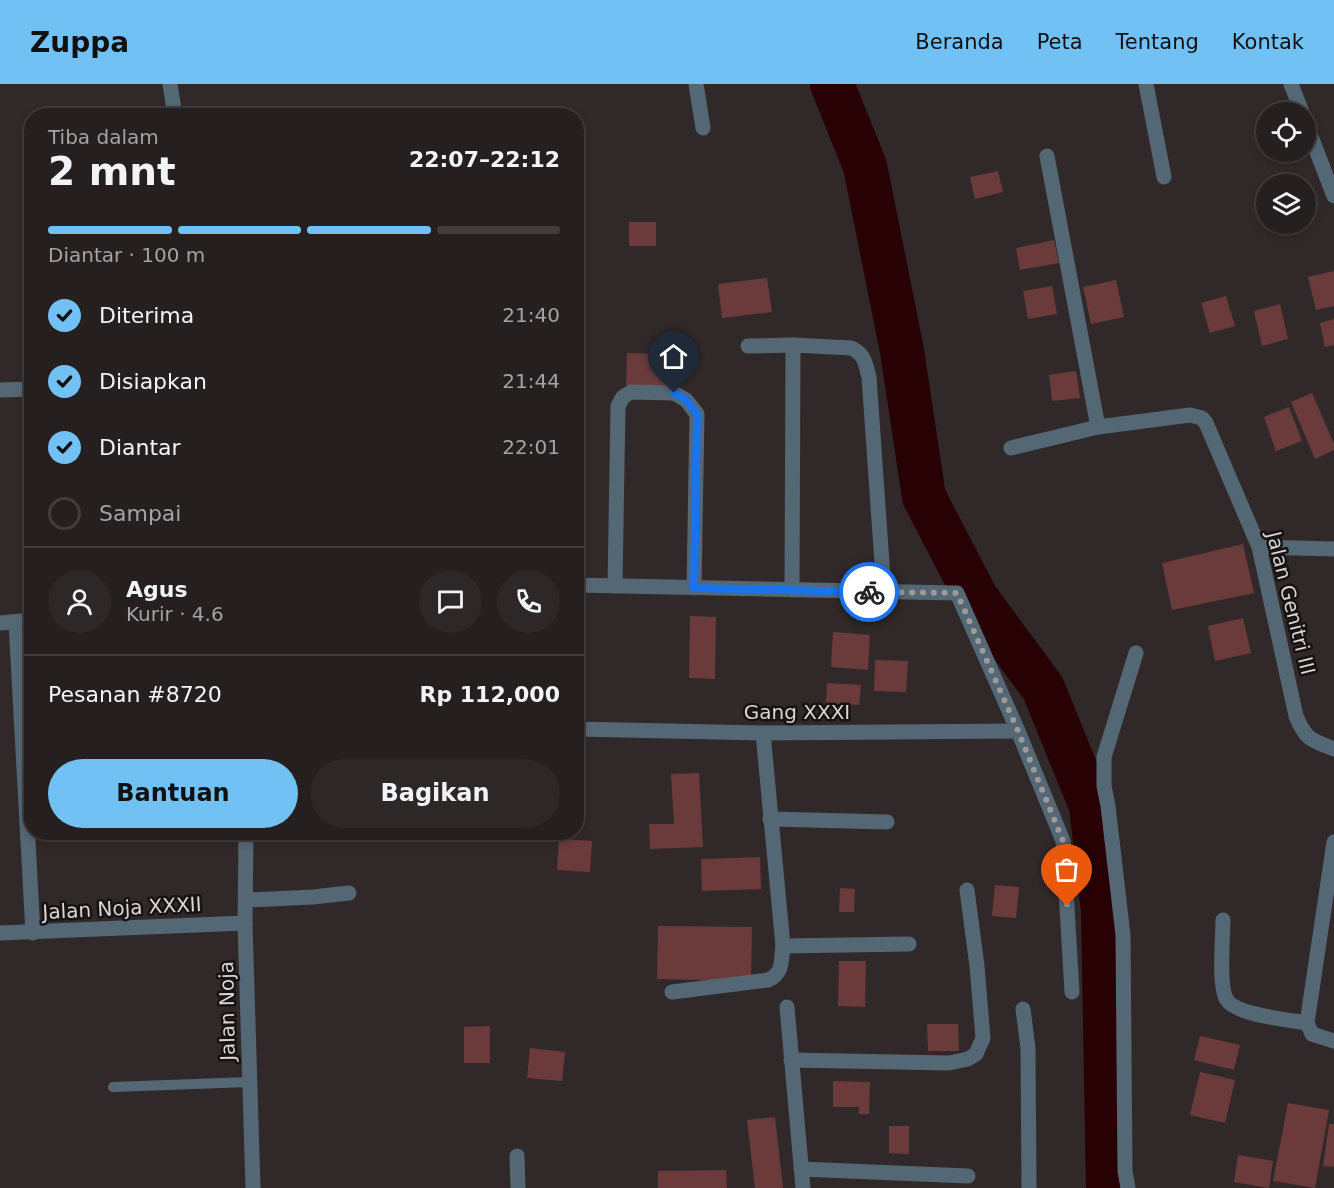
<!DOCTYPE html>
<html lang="id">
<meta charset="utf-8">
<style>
:root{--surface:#251f1f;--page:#2d2728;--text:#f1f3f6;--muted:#a3a2a4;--line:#423d3d;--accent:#72c1f5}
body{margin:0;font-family:"DejaVu Sans",sans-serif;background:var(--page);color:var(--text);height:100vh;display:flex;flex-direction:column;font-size:22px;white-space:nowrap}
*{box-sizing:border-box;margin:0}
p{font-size:20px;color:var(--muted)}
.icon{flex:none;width:33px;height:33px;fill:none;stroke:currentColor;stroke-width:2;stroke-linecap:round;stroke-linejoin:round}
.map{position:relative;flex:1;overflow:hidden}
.panel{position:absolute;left:24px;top:24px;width:560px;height:732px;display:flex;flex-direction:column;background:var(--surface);border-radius:24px;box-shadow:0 3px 9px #0003,0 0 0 2px var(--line)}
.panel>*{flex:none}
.buttons{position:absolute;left:1256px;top:18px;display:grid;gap:12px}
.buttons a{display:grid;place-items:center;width:60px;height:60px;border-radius:50%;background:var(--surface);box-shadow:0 3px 9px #0003,0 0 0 2px var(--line);font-size:30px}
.pin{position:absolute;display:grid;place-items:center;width:51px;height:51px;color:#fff;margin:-62px -26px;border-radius:50% 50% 50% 0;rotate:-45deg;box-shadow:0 0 6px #0007}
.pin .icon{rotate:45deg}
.courier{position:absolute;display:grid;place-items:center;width:60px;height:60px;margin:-30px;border:4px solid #1a73e8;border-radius:50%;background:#fff;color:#222;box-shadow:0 2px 8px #0007}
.headline em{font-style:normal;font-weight:600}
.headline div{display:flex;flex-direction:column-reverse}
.headline{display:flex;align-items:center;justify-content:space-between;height:102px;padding:0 24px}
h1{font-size:39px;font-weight:600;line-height:45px}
.bar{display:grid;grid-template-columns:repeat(4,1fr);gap:9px 6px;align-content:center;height:72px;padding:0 24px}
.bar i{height:8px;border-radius:4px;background:var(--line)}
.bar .selected{background:var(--accent)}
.bar p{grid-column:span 4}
.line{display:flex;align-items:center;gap:15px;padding:0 24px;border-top:2px solid var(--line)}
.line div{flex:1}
.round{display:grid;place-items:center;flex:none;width:63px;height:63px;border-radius:32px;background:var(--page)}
ol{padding:0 24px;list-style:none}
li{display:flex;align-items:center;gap:18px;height:66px}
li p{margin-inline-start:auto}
li .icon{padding:6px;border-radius:50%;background:var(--accent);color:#111;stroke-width:4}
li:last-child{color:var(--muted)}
li i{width:33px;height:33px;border:3px solid var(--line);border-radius:50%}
.action{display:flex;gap:12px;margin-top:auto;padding:12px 24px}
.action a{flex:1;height:69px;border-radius:36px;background:var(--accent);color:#111;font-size:24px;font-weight:600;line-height:69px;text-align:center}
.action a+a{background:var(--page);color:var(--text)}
header{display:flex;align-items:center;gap:36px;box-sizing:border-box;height:84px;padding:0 30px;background:var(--accent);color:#111}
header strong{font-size:28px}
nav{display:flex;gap:33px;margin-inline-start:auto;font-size:21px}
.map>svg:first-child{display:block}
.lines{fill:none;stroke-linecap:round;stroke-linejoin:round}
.river{stroke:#270104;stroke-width:44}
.building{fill:#6b3b3b}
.service{stroke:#546774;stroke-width:10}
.minor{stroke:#546774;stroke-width:15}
.done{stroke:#a09999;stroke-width:6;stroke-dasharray:0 10.8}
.route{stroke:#1a73e8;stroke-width:8}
.labels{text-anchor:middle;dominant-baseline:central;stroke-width:5;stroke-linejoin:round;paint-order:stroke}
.street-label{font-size:20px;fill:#dbd6d6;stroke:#161312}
</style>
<header>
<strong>Zuppa</strong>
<nav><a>Beranda</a><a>Peta</a><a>Tentang</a><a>Kontak</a></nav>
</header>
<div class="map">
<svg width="1334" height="1104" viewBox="0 0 1334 1104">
<rect width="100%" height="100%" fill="#312929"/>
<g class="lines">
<path class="river" d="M832 0 865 82 902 267 924 413 976 513 1043 604 1091 722 1103 827 1108 1104"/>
</g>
<g class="building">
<path d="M998 87 1003 108 975 115 970 93Z"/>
<rect x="629" y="138" width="27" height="24"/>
<path d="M1054 156 1059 179 1020 186 1016 164Z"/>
<path d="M1334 187V222L1316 226 1308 193Z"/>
<path d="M767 194 772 228 722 234 718 200Z"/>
<path d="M1116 196 1124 233 1091 240 1083 203Z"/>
<path d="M1052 202 1057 230 1028 235 1023 207Z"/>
<path d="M1226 212 1235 242 1210 249 1201 219Z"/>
<path d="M1280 220 1288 255 1262 262 1254 227Z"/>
<path d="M1334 235V261L1325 263 1320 239Z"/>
<path d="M627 269 669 270 668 303 626 302Z"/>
<path d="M1076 287 1080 314 1052 317 1049 291Z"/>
<path d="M1312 309 1334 360V366L1315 375 1291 318Z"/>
<path d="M1289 323 1302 357 1276 367 1264 333Z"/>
<path d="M1243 460 1254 509 1172 526 1162 479Z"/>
<path d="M690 532 716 533 715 595 689 594Z"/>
<path d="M1243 534 1251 569 1215 577 1208 542Z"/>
<path d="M833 548 870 551 868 586 831 583Z"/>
<path d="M875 576 908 577 906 608 874 607Z"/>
<path d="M827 599 861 601 859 621 826 619Z"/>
<path d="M699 689 703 763 650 765 649 740H674L671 690Z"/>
<path d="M559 755 592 757 590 788 557 786Z"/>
<path d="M760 773 761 805 702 807 701 775Z"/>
<path d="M995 801 1019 803 1016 834 992 832Z"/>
<path d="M840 804 855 805 854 828H839Z"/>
<path d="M658 842 752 843 751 897 657 895Z"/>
<path d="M839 877H866L865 923 838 922Z"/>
<path d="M927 940H958L959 967H928Z"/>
<path d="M490 942V979H464V943Z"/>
<path d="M1200 952 1240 961 1234 986 1194 976Z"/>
<path d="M530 964 565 968 562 997 527 994Z"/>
<path d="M1200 988 1235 996 1225 1039 1190 1031Z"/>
<path d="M833 997 870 998 869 1030H859V1023H833Z"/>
<path d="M1288 1019 1329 1026 1315 1104 1273 1097Z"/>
<path d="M775 1033 783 1104H755L747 1036Z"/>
<path d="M1329 1040H1334V1083L1323 1082Z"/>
<path d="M889 1042H909V1070L889 1069Z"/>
<path d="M1238 1071 1273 1077 1269 1104 1234 1098Z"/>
<path d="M726 1086 727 1104H658V1087Z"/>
</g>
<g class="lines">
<path class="service" d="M113 1003 249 998"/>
<g class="minor">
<path d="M170 0 175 32"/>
<path d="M696 0 703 44"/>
<path d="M1146 0 1164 93"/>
<path d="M1291 0 1302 28"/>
<path d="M1305 37 1334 112"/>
<path d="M1047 72 1098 343"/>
<path d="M748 262 793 261 851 264C865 270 865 279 869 293L884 508"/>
<path d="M0 306 32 305"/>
<path d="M1011 364 1098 343 1190 331 1202 334 1206 339 1259 463 1296 632C1306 656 1311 656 1334 665"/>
<path d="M1259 463 1334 465"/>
<path d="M576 501 957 509 1018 647 1063 757 1072 908"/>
<path d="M615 502 618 322 623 313 631 308 674 309 686 316 697 330 694 504"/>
<path d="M792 506 793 261"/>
<path d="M16 538 33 849"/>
<path d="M0 539 32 536"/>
<path d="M576 645 763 649 1018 647"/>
<path d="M770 735 887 738"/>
<path d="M246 748 245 839 253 1104"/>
<path d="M1334 758 1307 939 1312 950 1334 957"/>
<path d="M246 816 313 813 349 809"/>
<path d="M1223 836C1223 854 1218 903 1227 916 1236 931 1290 936 1307 939"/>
<path d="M0 849 245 839"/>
<path d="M783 862 909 860"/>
<path d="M672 908 768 896C783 890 781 877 783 862L763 649"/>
<path d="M787 923 803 1104"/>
<path d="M1023 925 1028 964 1029 1104"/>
<path d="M791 976 949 979 968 975 976 970 983 954 977 882 967 806"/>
<path d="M517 1072 518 1104"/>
<path d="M801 1085 968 1092"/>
<path d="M1128 1104 1125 1087 1123 851 1108 722 1104 702V673L1136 569"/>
</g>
</g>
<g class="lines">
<path class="done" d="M869 508 957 509 1018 647 1063 757 1067 822"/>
<path class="route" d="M674 309 686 316 697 330 694 504 869 508"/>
</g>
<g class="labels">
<g class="street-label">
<text transform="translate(1291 519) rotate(76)">Jalan Genitri III</text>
<text x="797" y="628">Gang XXXI</text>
<text transform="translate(122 824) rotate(-3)">Jalan Noja XXXII</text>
<text transform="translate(227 927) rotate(-91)">Jalan Noja</text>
</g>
</g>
</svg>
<div class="buttons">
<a><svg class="icon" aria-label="locate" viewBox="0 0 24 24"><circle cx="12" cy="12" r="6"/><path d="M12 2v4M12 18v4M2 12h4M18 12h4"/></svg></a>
<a><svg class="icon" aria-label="layers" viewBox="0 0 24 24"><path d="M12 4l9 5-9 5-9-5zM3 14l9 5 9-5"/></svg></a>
</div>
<div class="pin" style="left:1067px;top:822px;background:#ea580c"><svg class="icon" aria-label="bag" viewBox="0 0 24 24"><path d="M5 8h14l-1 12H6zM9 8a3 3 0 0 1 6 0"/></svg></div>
<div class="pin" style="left:674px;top:309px;background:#1f2937"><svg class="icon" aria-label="home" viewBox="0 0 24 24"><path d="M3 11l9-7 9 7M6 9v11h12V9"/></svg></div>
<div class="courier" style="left:869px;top:508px"><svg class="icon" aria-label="bike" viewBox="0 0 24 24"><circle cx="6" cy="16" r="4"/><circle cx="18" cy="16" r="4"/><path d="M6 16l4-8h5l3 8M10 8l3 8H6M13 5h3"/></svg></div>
<section class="panel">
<div class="headline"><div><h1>2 mnt</h1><p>Tiba dalam</p></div><em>22:07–22:12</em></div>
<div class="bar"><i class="selected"></i><i class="selected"></i><i class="selected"></i><i></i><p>Diantar · 100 m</p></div>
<ol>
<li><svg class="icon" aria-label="check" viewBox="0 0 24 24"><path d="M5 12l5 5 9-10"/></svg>Diterima<p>21:40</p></li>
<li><svg class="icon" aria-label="check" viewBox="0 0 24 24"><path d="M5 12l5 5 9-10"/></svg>Disiapkan<p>21:44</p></li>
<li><svg class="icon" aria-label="check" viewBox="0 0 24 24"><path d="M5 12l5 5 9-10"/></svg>Diantar<p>22:01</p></li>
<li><i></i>Sampai</li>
</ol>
<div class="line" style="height:108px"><a class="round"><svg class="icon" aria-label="person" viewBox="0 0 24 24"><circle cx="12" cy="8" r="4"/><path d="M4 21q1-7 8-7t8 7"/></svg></a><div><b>Agus</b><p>Kurir · 4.6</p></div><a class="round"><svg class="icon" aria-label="chat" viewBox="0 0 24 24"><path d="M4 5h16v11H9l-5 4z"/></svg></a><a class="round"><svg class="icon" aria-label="phone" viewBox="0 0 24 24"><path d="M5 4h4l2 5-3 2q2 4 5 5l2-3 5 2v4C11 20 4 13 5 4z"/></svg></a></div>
<div class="line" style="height:78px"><div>Pesanan #8720</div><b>Rp 112,000</b></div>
<div class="action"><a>Bantuan</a><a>Bagikan</a></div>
</section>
</div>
